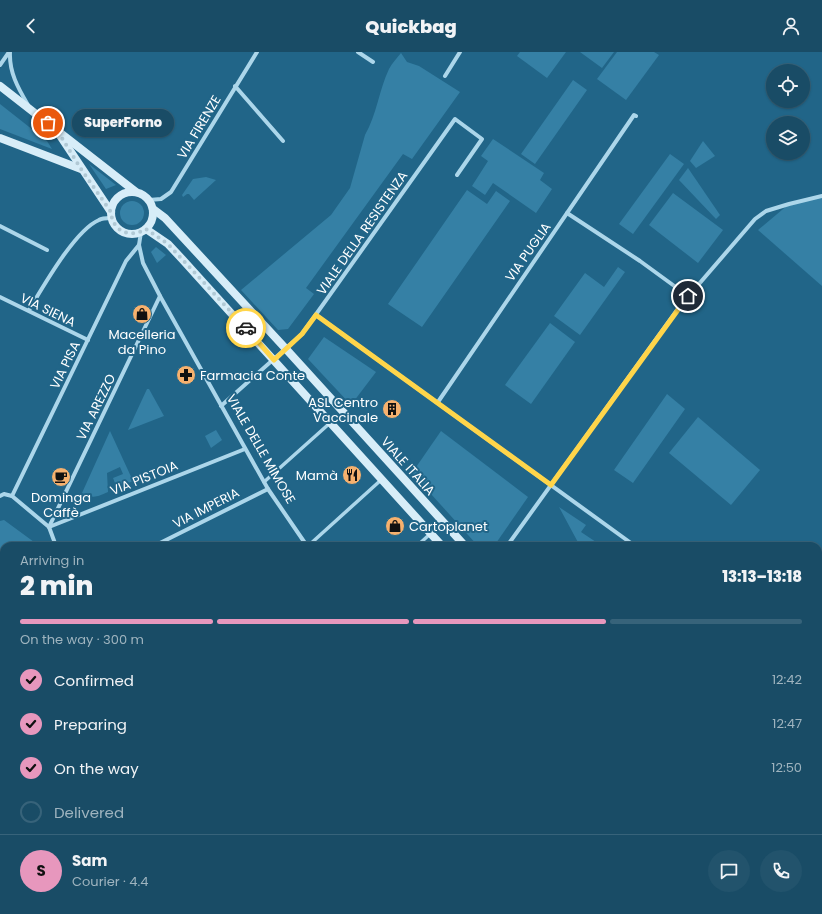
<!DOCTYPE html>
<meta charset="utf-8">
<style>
:root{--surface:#194c66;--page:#22536c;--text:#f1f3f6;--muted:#9fb4bf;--line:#37637a;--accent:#e797bd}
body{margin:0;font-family:Poppins,sans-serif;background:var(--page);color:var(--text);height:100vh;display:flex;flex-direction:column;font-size:15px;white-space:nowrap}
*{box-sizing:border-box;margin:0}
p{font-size:13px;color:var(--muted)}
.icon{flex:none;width:22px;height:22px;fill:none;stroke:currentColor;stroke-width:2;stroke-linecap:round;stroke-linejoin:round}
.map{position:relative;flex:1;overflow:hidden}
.sheet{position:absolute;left:0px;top:490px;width:822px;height:372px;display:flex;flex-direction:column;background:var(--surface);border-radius:12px 12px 0 0;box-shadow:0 1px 3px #0004,0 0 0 1px var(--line)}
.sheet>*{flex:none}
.buttons{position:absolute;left:766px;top:12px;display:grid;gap:8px}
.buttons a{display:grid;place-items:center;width:44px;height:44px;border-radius:50%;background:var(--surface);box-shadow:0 1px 3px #0004,0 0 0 1px var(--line);font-size:20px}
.pin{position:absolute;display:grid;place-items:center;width:34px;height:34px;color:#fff;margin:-17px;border:2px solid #fff;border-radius:50%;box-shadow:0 1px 4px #0007}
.courier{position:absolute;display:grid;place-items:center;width:40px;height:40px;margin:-20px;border:3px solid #ffd54a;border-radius:50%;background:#fff;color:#222;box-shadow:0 1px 5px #0007}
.bubble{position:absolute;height:28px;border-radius:14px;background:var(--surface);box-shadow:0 1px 3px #0004,0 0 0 1px var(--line);font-size:13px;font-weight:800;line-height:28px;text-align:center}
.summary em{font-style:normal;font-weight:800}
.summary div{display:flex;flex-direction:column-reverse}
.summary{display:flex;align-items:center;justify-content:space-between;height:68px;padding:0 20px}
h1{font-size:26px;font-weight:800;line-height:30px}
.bar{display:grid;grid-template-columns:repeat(4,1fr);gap:6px 4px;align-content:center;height:48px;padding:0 20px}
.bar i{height:5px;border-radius:3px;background:var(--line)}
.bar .selected{background:var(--accent)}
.bar p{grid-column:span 4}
.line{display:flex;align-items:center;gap:10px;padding:0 20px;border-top:1px solid var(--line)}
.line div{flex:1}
.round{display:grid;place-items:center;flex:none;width:42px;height:42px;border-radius:21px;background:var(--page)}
ol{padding:0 20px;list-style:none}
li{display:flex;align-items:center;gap:12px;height:44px}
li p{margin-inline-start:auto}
li .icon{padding:4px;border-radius:50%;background:var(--accent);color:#111;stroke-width:4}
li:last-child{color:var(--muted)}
li i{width:22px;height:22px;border:2px solid var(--line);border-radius:50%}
header{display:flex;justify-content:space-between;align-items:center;height:52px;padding:0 20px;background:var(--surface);font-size:18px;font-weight:800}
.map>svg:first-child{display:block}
.green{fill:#3580a5}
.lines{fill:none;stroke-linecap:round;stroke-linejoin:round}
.pedestrian{stroke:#acd6ea;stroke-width:3.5}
.minor{stroke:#acd6ea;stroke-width:4}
.secondary{stroke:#d7edf8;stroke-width:8}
.done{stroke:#b1c9d5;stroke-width:4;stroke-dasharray:0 7.2}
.route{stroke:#ffd54a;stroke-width:5}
.labels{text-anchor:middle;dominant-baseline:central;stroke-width:4;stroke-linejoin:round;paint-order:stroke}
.street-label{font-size:13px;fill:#fff;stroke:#216588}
.poi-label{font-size:13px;fill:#fff;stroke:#216588}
</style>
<header><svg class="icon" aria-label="back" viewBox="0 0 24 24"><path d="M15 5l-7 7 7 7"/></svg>Quickbag<svg class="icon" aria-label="person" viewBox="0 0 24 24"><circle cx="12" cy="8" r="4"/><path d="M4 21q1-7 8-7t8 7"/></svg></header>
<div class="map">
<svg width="822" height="862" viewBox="0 0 822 862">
<rect width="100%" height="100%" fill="#216588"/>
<g class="green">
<path d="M520 0H566L547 26 517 4Z"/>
<path d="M580 0H614L602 16Z"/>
<path d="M617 0H654L659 3 626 48 597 27Z"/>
<path d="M401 1 407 10 419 14 460 40 412 107 403 102 306 236 314 242 288 277 278 278 241 238 331 163 350 136 365 83C377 62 379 38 389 17 392 11 397 6 401 1Z"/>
<path d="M573 28 587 38 535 112 521 102Z"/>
<path d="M0 52 47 89 52 97 0 77Z"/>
<path d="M493 87 544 121 540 128 552 137 536 161 493 131 485 143 472 134 488 109 481 104Z"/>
<path d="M703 89 715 104 696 116 690 109Z"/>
<path d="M670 102 684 112 633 182 619 172Z"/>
<path d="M89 112 116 133 106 137Z"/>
<path d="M688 116 720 163 716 167 679 128Z"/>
<path d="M206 125 216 128 194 148 189 142H187L183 145 182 143 193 127Z"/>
<path d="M467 138 487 152 496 139 510 149 422 275 388 252Z"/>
<path d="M673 141 723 178 698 211 649 173Z"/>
<path d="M822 144V234L758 178 789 152Z"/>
<circle cx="132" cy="161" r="12"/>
<path d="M156 195 166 203 157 211 151 200Z"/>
<path d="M618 215 625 220 580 283 554 264 585 221 604 235Z"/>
<path d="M550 271 575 290 531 352 505 333Z"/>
<path d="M324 285 376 320 351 353 308 307Z"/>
<path d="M147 337H149L164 364 128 378Z"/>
<path d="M667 342 685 357 633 431 614 418Z"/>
<path d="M698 365 760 418 731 453 669 401Z"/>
<path d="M216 378 222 388 211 396 205 384Z"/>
<path d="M110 379 133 429 117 436 113 426 123 422 120 415 107 421 108 440C96 445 94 447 82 441Z"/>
<path d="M441 379 528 445 494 494H478L412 421Z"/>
<path d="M559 455 586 473 581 480 602 494H580Z"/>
<path d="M4 468 34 490 22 494H4V500L0 502V469Z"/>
<path d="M304 858H331V862H305Z"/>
<path d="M576 858H633V862H577Z"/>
</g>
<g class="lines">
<g class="pedestrian">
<path d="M264 430 330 371"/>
<path d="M308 494 381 428"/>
<path d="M417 494 430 482"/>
</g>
<g class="minor">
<path d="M10 0C9 20 18 36 28 53"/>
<path d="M358 0 373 10"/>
<path d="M0 13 9 0"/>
<path d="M445 24 460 0"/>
<path d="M235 34 283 89"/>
<path d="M149 148 161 147 171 140 257 0"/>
<path d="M567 161 640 209 688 244"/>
<path d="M0 174 47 198"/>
<path d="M141 180 139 193 143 211 160 244 268 437 307 494"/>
<path d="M0 245 88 288"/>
<path d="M29 258C43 235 75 178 99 168 102 166 107 166 111 166"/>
<path d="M316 263 635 494"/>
<path d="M438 350 634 63 636 64"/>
<path d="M221 354 302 282 455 67 482 87 457 123"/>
<path d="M0 444 4 442 12 444 49 475 56 494"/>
<path d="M12 444 126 209 139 193"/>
<path d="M49 475 160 244"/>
<path d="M49 475 245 397"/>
<path d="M154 494 268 437"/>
<path d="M507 494 680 254 755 167 766 159 789 152 822 144"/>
<path d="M818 513 822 512"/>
<path d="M0 685 4 695"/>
<path d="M0 733 4 731"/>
<path d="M818 794 822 792"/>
<path d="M0 795 4 794"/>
<path d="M0 840 4 850"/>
<path d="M8 858 9 862"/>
<path d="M165 858 167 862"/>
<path d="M341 858V862"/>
<path d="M479 858V862"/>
<path d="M44 862 53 858"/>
<path d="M182 862 193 858"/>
<path d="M695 862 703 858"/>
</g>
<g class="secondary">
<path d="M0 34 136 140"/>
<path d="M59 82 111 160"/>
<path d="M0 86 81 117"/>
<circle cx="132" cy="161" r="21"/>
<path d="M153 157 165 166 177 179 286 297 465 494"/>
<path d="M146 177 168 192 182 207 442 494"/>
<path d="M676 858 677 862"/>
<path d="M693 858V862"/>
</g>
</g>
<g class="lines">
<path class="done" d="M48 71 57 78 81 117 111 160C112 179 130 187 146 177L168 192 246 276"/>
<path class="route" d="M246 276 274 308 302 282 316 263 551 433 688 244"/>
</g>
<defs>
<symbol id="shop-disc" viewBox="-11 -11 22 22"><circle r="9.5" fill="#f6b16e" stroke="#216588"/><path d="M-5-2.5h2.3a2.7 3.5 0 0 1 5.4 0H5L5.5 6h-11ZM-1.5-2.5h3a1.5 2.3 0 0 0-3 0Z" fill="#111"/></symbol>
<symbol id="pharmacy-disc" viewBox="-11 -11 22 22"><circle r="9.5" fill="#f6b16e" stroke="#216588"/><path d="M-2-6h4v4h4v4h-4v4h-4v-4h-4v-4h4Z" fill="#111"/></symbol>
<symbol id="building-disc" viewBox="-11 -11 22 22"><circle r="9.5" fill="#f6b16e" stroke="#216588"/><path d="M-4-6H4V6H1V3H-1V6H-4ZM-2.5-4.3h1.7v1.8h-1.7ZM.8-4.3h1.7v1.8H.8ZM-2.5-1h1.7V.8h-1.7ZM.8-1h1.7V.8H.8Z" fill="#111"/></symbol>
<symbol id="restaurant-disc" viewBox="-11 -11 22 22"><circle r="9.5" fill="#f6b16e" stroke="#216588"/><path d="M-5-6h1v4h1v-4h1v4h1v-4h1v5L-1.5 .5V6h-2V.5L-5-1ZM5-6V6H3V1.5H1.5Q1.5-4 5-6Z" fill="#111"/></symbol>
<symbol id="cafe-disc" viewBox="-11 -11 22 22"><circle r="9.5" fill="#f6b16e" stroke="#216588"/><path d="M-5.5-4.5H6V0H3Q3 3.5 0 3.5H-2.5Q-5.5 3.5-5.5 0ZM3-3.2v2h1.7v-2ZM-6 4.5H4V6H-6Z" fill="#111"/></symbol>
</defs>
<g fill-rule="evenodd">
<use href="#shop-disc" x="131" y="251" width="22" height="22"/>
<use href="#pharmacy-disc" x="175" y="312" width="22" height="22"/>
<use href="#building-disc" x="381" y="346" width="22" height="22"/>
<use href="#restaurant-disc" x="341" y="412" width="22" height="22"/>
<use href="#cafe-disc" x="50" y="414" width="22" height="22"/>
<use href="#shop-disc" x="384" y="463" width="22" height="22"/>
</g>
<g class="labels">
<g class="street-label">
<text transform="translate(199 75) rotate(-59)">VIA FIRENZE</text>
<text transform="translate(362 181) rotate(-55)">VIALE DELLA RESISTENZA</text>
<text transform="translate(528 200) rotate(-55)">VIA PUGLIA</text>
<text transform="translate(48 258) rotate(26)">VIA SIENA</text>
<text transform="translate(65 313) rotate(-64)">VIA PISA</text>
<text transform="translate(96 355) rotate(-64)">VIA AREZZO</text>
<text transform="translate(261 397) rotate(60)">VIALE DELLE MIMOSE</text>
<text transform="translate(408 414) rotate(48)">VIALE ITALIA</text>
<text transform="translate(144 426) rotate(-22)">VIA PISTOIA</text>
<text transform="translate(206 456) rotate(-27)">VIA IMPERIA</text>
</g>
<g class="poi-label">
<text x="142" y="282">Macelleria<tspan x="142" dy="15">da Pino</tspan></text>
<text x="200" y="323" text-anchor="start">Farmacia Conte</text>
<text x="378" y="350" text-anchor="end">ASL Centro<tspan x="378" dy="15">Vaccinale</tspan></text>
<text x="338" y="423" text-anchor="end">Mamà</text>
<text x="61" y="445">Dominga<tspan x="61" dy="15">Caffè</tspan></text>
<text x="409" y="474" text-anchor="start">Cartoplanet</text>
</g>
</g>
</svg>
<div class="buttons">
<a><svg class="icon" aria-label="locate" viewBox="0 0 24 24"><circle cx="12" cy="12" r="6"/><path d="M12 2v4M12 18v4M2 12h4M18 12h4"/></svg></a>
<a><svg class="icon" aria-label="layers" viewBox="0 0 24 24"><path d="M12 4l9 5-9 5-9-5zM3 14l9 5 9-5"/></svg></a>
</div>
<div class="pin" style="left:48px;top:71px;background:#ea580c"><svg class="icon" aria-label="bag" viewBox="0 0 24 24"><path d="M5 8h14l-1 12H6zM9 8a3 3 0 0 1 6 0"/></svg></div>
<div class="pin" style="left:688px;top:244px;background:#1f2937"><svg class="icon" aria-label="home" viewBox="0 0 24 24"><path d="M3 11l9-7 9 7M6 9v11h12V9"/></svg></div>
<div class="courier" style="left:246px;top:276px"><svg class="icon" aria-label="car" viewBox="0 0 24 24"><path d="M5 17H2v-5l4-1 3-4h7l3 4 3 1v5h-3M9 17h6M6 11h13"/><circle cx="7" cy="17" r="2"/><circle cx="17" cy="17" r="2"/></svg></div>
<div class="bubble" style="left:72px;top:57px;width:102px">SuperForno</div>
<section class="sheet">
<div class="summary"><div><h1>2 min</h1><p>Arriving in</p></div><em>13:13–13:18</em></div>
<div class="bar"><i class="selected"></i><i class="selected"></i><i class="selected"></i><i></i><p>On the way · 300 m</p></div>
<ol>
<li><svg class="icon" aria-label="check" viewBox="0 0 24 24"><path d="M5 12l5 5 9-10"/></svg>Confirmed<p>12:42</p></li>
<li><svg class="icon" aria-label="check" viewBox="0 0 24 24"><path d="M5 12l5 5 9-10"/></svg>Preparing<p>12:47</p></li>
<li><svg class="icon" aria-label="check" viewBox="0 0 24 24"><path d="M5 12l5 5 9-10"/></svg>On the way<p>12:50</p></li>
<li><i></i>Delivered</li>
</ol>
<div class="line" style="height:72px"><b class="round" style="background:var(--accent);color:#111">S</b><div><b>Sam</b><p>Courier · 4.4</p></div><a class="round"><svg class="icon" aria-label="chat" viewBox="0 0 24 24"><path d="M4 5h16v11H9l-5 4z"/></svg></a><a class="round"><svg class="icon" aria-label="phone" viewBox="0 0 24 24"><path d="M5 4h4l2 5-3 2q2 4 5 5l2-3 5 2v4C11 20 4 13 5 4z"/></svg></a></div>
</section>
</div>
